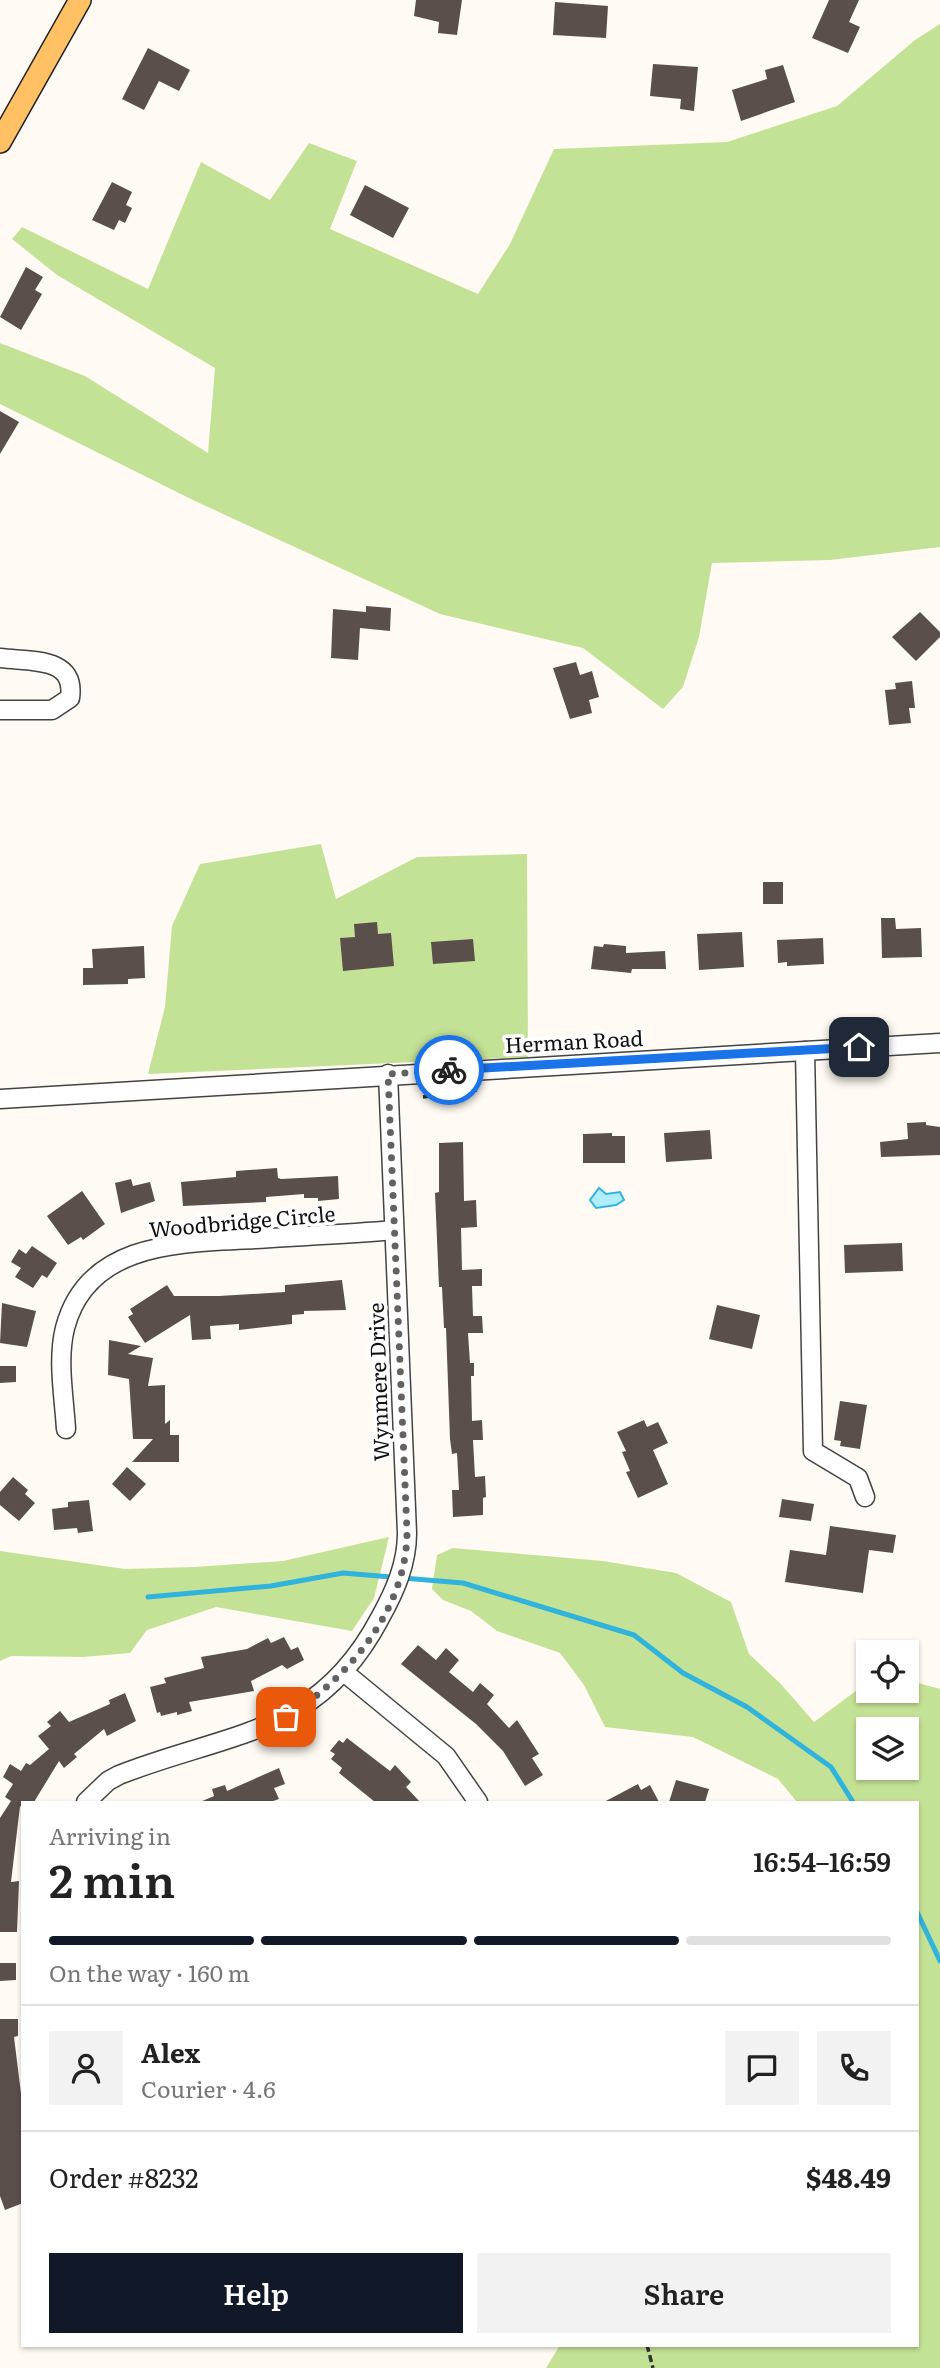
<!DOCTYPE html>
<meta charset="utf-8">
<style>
:root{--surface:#fff;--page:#f2f2f2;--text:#222;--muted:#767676;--line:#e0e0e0;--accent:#111827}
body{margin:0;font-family:Literata,serif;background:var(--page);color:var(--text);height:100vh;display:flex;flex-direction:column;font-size:26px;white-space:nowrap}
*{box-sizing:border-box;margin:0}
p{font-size:23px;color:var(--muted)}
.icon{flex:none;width:38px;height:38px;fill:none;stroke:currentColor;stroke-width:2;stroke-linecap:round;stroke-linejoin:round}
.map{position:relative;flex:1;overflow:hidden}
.panel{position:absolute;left:21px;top:1801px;width:898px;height:546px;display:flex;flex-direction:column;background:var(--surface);border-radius:0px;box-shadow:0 2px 5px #0004}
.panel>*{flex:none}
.buttons{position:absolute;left:856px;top:1640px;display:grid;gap:14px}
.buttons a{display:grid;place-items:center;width:63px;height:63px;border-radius:0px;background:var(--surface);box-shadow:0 2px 5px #0004;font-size:35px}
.pin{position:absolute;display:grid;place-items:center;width:60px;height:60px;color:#fff;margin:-30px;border-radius:14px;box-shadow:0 4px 10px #0006}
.courier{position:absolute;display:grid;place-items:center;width:70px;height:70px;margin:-35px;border:5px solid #1a73e8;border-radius:50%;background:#fff;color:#222;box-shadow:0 2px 9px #0007}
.summary em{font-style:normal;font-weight:600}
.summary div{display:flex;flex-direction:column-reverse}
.summary{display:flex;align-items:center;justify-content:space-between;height:119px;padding:0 28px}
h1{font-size:46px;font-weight:600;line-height:52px}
.bar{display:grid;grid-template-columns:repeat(4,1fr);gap:10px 7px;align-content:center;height:84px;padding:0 28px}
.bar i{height:9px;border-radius:5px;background:var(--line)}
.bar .current{background:var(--accent)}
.bar p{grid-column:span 4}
.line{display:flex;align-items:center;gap:18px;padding:0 28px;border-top:2px solid var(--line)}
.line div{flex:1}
.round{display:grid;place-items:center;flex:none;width:74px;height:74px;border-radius:0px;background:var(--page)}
.primary-button{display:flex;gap:14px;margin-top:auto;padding:14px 28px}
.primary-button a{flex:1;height:80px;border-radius:0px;background:var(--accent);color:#fff;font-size:28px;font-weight:600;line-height:80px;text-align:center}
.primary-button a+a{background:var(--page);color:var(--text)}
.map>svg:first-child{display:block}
.forest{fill:#c4e295;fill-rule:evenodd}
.water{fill:#b1edfd;stroke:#30b3dd;stroke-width:2}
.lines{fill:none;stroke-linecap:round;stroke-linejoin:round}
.stream{stroke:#30b3dd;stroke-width:5}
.building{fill:#5a4f4b}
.minor-casing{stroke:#434343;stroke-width:21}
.major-casing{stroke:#212121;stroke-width:24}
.path{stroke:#323232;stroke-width:3.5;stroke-dasharray:7 3.5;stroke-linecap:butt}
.minor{stroke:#fff;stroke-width:18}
.major{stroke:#ffc164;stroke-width:21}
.done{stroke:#646260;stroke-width:7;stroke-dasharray:0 12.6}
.route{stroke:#1a73e8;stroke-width:9}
.labels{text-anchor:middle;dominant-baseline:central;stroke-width:7;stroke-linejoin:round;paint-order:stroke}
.street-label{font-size:21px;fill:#101010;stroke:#fff}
</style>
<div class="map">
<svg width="940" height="2368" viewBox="0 0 940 2368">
<rect width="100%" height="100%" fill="#fffbf4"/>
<g class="forest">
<path d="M940 24V547L830 560 712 563 699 637 683 687 663 709 583 648 440 614 195 501 0 404V343L85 376 208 453 215 368 57 275 12 239 22 227 148 289 201 162 270 200 309 143 357 161 330 229 478 294 510 244 554 149 727 142 837 106 915 40Z"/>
<path d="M321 844 336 899 417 857 527 854 528 1057 148 1074 165 1007 172 926 200 864Z"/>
<path d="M389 1537 374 1598 352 1631 216 1607 147 1630 130 1653 83 1657 11 1656 0 1661V1551L125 1569 194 1567 283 1561Z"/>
<path d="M453 1548 603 1561 676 1573 731 1602 749 1654 780 1683 814 1722 868 1682V1690H906L907 1680 940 1689V2368H546L560 2345H917V1802H797L778 1779 693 1737 605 1727 584 1685 560 1653 497 1631 471 1611 443 1600 432 1589 437 1555ZM906 1729V1768H868V1729Z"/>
</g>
<path class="water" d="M599 1188 606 1194 620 1192 624 1200 616 1205 596 1208 590 1200Z"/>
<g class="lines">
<g class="stream">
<path d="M148 1597 271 1586 343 1573 463 1583 634 1635 683 1673 747 1707 831 1767 853 1802"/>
<path d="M917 1912 940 1961"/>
</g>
</g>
<g class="building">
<path d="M416 0H462L457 35 438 33 439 22 414 16Z"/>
<path d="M829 0H859L849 22 860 27 848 53 812 38Z"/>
<path d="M555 2 608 6 606 38 553 35Z"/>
<path d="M148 48 190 70 179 91 159 81 144 110 122 99Z"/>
<path d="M653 64 698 67 694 111 680 109 681 99 650 96Z"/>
<path d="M783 65 795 102 741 121 732 90 767 79 765 70Z"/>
<path d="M112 182 132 192 126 205 132 208 125 223 119 220 114 230 92 220Z"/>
<path d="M365 185 409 208 393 238 350 215Z"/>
<path d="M26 267 43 277 35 290 42 294 21 330 0 317Z"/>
<path d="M0 411 19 422 0 454Z"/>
<path d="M366 606 391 608 390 631 360 628 358 660 331 658 333 609 366 612Z"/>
<path d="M920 612 940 632V637L916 661 892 637Z"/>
<path d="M576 662 580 675 592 671 599 697 589 700 592 713 570 719 553 668Z"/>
<path d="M912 681 915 708H909L911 723 889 725 885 690 896 689 895 683Z"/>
<rect x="763" y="882" width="20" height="22"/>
<path d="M881 918H895L896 929 921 928 922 957 882 958Z"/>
<path d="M377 922 378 934 391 933 394 966 343 971 340 938 355 937 354 924Z"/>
<path d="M742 932 744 967 699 970 697 934Z"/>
<path d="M823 938 824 964 787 966V962L778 963 777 940Z"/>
<path d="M473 939 475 961 433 964 431 942Z"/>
<path d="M604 944 626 946V953L665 951 666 969H632L631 973 591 969 594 946 603 947Z"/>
<path d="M144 946 145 978 128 979V984L83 985V968H93L92 949Z"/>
<path d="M926 1122V1125L940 1127V1155L881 1157 880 1142 908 1139 907 1123Z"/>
<path d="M710 1130 712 1159 666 1162 664 1133Z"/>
<path d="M612 1133V1136H625V1163H583V1134Z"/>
<path d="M463 1142 464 1201 476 1200 477 1227 461 1228 462 1270 482 1269V1286H472L473 1316H482L483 1333H468L470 1363H474V1376H471L472 1421 482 1420 483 1440H473L475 1477 485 1476 486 1497 483 1498V1515L453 1517 452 1490H459L457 1453 452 1454 450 1439 446 1328H444L442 1287H439L435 1193 439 1192V1143Z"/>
<path d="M277 1168 278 1178 281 1179 338 1176 339 1199 318 1201V1198H304V1194L266 1197V1202L183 1206 181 1182 236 1177V1171Z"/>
<path d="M131 1179 133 1186 150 1182 155 1201 121 1213 115 1183Z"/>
<path d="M82 1191 105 1224 83 1240 81 1237 68 1245 47 1216Z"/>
<path d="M902 1243 903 1271 845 1273 844 1245Z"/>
<path d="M32 1246 57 1263 47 1278 42 1275 33 1288 15 1277 21 1268 11 1262 19 1249 26 1254Z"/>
<path d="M342 1280 346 1310 304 1311V1314L292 1315V1324L239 1330V1324L210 1326 211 1339 192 1340 190 1315 145 1343 128 1317 133 1314 130 1309 167 1285 174 1296H219L285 1292V1285Z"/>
<path d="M2 1303 36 1311 27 1347 0 1343Z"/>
<path d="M717 1305 760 1315 752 1349 709 1339Z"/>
<path d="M109 1340 141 1346 128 1354 153 1358 148 1386 165 1385V1424L170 1420V1435H179V1462H132L153 1439H133L129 1379 108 1375Z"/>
<path d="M0 1366H16V1382L0 1383Z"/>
<path d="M840 1401 867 1405 860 1449 840 1446 841 1441 834 1440Z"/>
<path d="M644 1420 647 1427 658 1422 668 1443 653 1450 668 1484 638 1498 626 1472 630 1471 622 1452 626 1451 617 1432Z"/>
<path d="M127 1467 146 1484 130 1501 112 1484Z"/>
<path d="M13 1477 28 1490 25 1494 35 1503 19 1521 0 1505V1492Z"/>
<path d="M782 1499 814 1504 811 1521 779 1517Z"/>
<path d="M89 1500 93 1531 78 1533 77 1528 54 1530 52 1509 68 1507V1502Z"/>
<path d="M830 1526 896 1535 893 1553 869 1550 863 1593 785 1582 790 1550 826 1555Z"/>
<path d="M284 1637 291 1650 298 1647 304 1660 287 1669 282 1665 251 1681 254 1691 189 1702 192 1711 177 1715V1712L161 1716 160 1712 157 1713 150 1687 166 1683 164 1678 204 1668 201 1657 247 1649 268 1638 271 1643Z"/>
<path d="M418 1645 436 1660 446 1648 459 1660 449 1672 473 1692 480 1683 494 1695 487 1704 509 1728 517 1720 539 1754 532 1758 543 1775 525 1786 503 1751 476 1724 401 1664Z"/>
<path d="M125 1693 136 1721 107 1736 104 1729 74 1754 77 1757 64 1768 59 1761 34 1802H23V1808L20 1806 11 1882 19 1881 17 1932H0V1818L11 1801 5 1797 13 1784 3 1777 10 1764 21 1771 26 1763 30 1765 49 1749 38 1736 51 1726 47 1722 60 1711 69 1722 110 1704 109 1700Z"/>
<path d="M347 1738 390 1771 395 1765 411 1782 406 1787 420 1802H375L339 1773 342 1768 331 1759 335 1754 330 1751 339 1740 343 1743Z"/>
<path d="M279 1768 285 1784 274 1788 279 1799 270 1802H200L214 1796 212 1789 225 1785 227 1791Z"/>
<path d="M676 1780 709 1789 705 1802H669Z"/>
<path d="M638 1784 641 1790 650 1785 659 1802H604Z"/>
<path d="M0 1963H16V1980L0 1981Z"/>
<path d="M0 2019H18V2036L14 2037 23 2110V2203L5 2210 0 2196Z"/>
</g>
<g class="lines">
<defs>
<g id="minor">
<path d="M0 658C30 662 76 656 70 698L52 710H0"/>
<path d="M805 1051 813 1451 858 1478 865 1497"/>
<path d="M0 1099 940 1043"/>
<path d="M66 1429C64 1396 57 1360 65 1328 88 1240 184 1243 256 1239 302 1236 348 1234 394 1230"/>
<path d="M345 1673 446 1756 478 1802"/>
<path d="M86 1802 108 1781 119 1775C228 1732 318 1736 380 1618 395 1591 407 1564 407 1533L388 1074"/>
</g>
<path id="major" d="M0 142 80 0"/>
</defs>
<use href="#minor" class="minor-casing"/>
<use href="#major" class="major-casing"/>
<g class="path">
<path d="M423 1097 477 1090"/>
<path d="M647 2345 653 2368"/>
</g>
<use href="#minor" class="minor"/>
<use href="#major" class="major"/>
</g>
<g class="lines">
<path class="done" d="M286 1717C348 1679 407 1609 407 1532L388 1074 449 1070"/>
<path class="route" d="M449 1070 859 1047"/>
</g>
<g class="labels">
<g class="street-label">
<text transform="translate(574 1040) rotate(-3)">Herman Road</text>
<text transform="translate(242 1220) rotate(-5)">Woodbridge Circle</text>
<text transform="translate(377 1382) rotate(-92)">Wynmere Drive</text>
</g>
</g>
</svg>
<div class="buttons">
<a><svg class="icon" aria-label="locate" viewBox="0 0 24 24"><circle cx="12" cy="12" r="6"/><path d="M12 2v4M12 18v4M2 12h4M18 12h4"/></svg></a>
<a><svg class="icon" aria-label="layers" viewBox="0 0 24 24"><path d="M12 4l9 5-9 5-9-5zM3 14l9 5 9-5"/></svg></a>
</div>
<div class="pin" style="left:286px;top:1717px;background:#ea580c"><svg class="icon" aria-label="bag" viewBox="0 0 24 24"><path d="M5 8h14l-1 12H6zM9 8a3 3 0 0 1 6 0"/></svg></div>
<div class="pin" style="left:859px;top:1047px;background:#1f2937"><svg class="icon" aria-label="home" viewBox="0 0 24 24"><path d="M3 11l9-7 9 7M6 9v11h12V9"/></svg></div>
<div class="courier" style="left:449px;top:1070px"><svg class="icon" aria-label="bike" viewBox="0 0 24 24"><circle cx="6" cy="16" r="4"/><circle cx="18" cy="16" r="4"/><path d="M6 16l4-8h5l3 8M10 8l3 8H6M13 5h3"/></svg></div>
<section class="panel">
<div class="summary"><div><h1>2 min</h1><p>Arriving in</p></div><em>16:54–16:59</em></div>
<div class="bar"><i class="current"></i><i class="current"></i><i class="current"></i><i></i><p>On the way · 160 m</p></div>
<div class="line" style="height:126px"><a class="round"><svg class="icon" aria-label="person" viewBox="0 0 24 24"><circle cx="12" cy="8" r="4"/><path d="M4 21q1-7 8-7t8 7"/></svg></a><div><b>Alex</b><p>Courier · 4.6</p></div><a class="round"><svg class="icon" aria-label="chat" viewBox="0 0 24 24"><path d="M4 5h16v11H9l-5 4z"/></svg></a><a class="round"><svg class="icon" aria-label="phone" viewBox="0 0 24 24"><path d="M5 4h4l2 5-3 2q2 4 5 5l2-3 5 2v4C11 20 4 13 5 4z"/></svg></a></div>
<div class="line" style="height:91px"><div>Order #8232</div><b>$48.49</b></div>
<div class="primary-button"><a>Help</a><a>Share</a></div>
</section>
</div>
